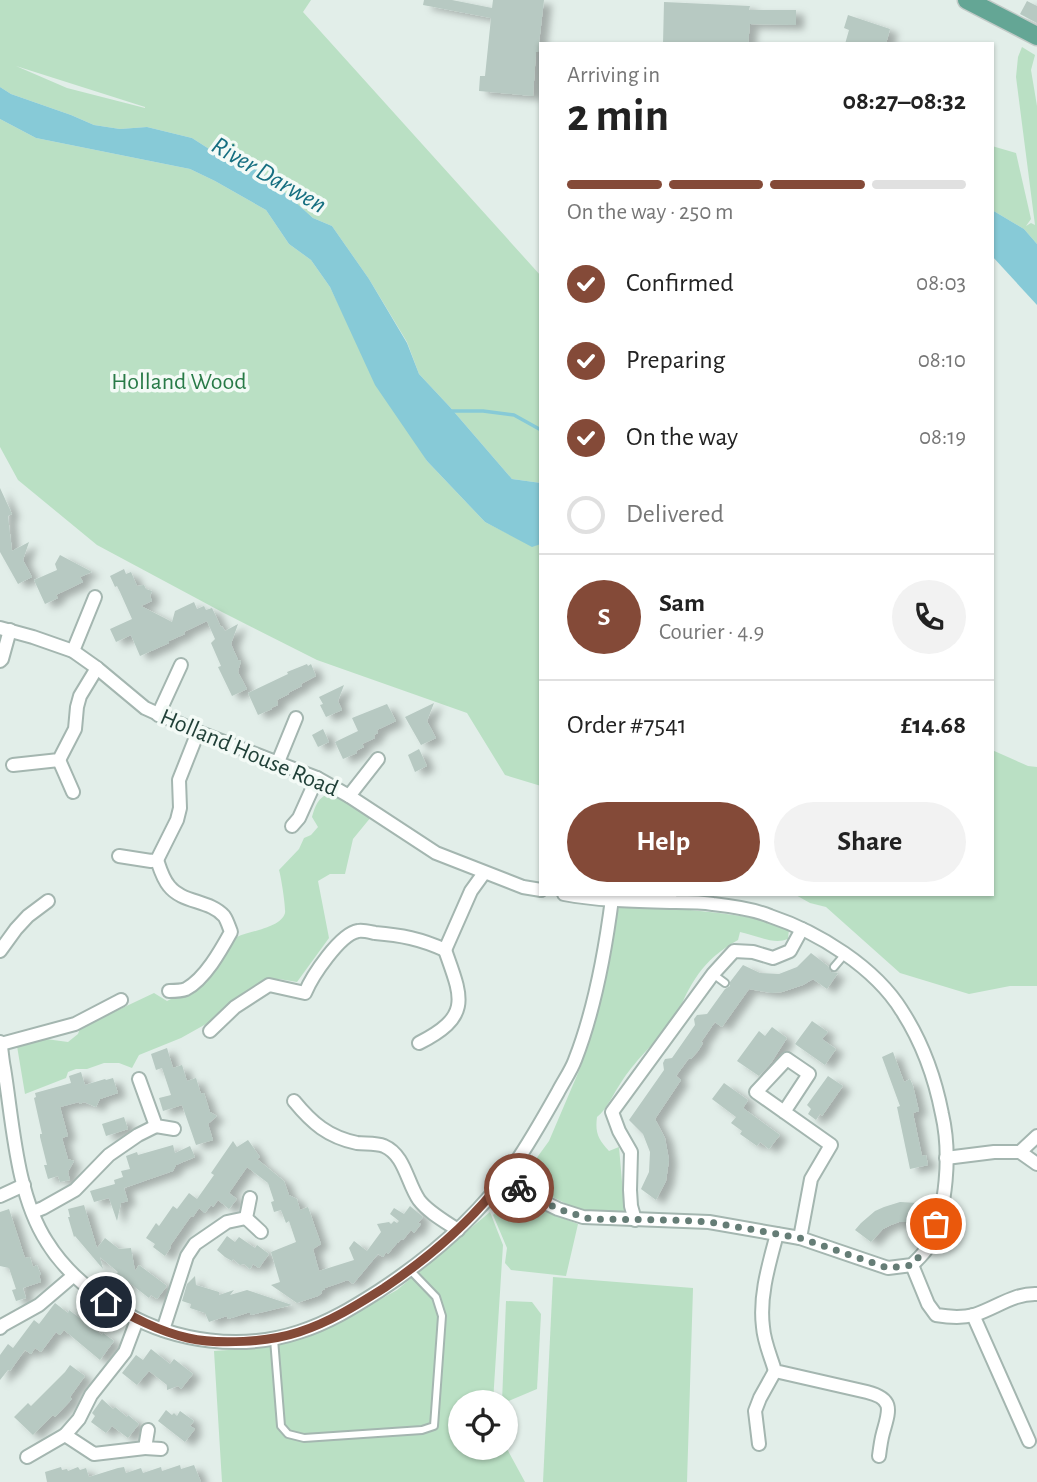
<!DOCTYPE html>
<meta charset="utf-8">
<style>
:root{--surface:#fff;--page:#f2f2f2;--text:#222;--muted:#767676;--line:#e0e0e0;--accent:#844a38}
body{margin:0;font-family:"Alegreya Sans",sans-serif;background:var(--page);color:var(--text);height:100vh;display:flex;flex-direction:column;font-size:26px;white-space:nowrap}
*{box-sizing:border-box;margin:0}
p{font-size:23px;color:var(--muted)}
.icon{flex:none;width:38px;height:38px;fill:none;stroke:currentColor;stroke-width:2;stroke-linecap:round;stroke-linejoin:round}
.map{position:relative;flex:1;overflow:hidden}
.drawer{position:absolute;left:539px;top:42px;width:455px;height:854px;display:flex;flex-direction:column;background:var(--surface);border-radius:0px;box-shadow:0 2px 5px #0004}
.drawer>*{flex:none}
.tools{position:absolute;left:448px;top:1390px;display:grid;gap:14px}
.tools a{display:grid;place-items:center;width:70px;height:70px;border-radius:50%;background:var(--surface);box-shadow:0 2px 5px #0004;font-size:35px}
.pin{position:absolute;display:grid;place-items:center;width:60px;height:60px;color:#fff;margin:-30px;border:4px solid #fff;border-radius:50%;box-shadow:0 2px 7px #0007}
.courier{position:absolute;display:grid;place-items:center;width:70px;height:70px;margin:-35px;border:5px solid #844a38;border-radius:50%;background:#fff;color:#222;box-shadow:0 2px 9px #0007}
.summary em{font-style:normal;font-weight:700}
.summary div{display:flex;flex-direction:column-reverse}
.summary{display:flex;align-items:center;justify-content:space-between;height:119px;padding:0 28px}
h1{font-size:46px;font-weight:700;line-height:52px}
.bar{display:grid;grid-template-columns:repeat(4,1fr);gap:10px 7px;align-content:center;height:84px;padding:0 28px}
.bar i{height:9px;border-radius:5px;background:var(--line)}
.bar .selected{background:var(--accent)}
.bar p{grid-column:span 4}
.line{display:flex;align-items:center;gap:18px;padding:0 28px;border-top:2px solid var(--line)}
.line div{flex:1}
.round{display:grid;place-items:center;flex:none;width:74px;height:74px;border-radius:37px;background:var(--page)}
ol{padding:0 28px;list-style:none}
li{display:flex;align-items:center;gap:21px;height:77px}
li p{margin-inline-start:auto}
li .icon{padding:7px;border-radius:50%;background:var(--accent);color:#fff;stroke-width:4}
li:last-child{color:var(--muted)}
li i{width:38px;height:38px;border:4px solid var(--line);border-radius:50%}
.button{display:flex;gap:14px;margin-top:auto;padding:14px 28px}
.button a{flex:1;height:80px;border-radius:42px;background:var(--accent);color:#fff;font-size:28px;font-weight:700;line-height:80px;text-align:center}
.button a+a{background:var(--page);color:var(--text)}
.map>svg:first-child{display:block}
.green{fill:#bae0c4;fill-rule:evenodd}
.water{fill:#87cad7}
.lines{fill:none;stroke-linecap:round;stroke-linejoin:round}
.stream{stroke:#87cad7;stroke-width:3.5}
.building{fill:#b7c9c2;filter:url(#shadow)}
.lane-casing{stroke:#a4b6b0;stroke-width:10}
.street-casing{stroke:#a4b6b0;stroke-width:16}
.primary-casing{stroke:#c1cac7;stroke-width:21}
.lane{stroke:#fff;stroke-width:6}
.street{stroke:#fff;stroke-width:12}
.primary{stroke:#64a695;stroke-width:18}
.done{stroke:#657d76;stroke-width:7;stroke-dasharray:0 12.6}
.route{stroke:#844a38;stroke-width:9}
.labels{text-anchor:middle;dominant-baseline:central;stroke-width:7;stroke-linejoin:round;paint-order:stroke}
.park-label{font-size:24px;fill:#287a47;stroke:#f3faf6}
.street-label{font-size:24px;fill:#214038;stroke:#f3faf6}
.water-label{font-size:26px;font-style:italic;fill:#166f81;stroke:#f3faf6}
</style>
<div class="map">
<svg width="1037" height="1482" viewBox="0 0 1037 1482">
<defs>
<filter id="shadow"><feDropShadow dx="8" dy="4.5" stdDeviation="3.5" flood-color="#0004"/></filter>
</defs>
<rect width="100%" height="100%" fill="#e2eee9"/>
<g class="green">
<path d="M0 0H311L303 12 541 276V483L512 479 449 406 419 374 407 342 369 279 332 226 313 218 254 165 217 154 192 138 147 127 120 129 94 125 71 115 11 94 0 87ZM16 66 145 107V108L67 88Z"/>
<path d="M1022 47 1035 55 1031 70 1037 106V244L1024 229 992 210V146L1016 153 1031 219 1026 226 1031 223 1035 225 1016 77 1018 57Z"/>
<path d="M0 119 36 138 190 169 215 181 266 210 289 244 311 260 330 287 348 324 427 461 485 522 532 546 541 544V786L505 775 467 713 317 660 222 612 97 545 18 480 0 447Z"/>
<path d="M992 750 1028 766 1037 767V986H1010L969 994 900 973 826 907 810 903 794 894H992Z"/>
<path d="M330 793 339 796 371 817 353 839 345 874H330L318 881 329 938 297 982 279 979 264 980 234 999 215 1019 181 1038 139 1055 132 1068 119 1063H104L87 1069H76L68 1072 66 1078 25 1094 17 1046 46 1039 68 1042 78 1034 80 1028 154 993 167 1001C179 994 191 994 201 985 206 981 212 974 216 969 223 959 226 943 237 937 249 931 281 928 285 913 286 908 281 876 279 870L299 849 304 838 311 835 318 827 312 817C315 806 318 797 330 793Z"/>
<path d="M633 904 719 913 762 919 789 929 788 939C773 945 756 935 740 932L738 940C698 962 687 990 671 1030 656 1037 631 1067 622 1081 613 1094 608 1108 597 1117 595 1133 598 1139 609 1151L619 1147 625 1216 579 1210 520 1181 549 1141 581 1066 608 954 614 921 619 908Z"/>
<path d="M513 1195 544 1211 578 1224 566 1276 511 1270 505 1263 507 1248 493 1215Z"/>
<path d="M490 1212 503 1245 493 1402H460V1447H506L525 1482H222L214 1351 268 1347 329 1328 397 1290Z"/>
<path d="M553 1277 693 1288 687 1482H543Z"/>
<path d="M506 1301 532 1302 541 1314 537 1389 506 1402H502Z"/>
</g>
<g class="water">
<path d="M0 87 11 94 71 115 94 125 120 129 147 127 192 138 217 154 254 165 313 218 332 226 369 279 407 343 419 374 449 406 512 479 541 483V544L532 547 485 522 427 461 375 385 330 287 311 260 289 244 266 210 215 181 190 169 36 138 0 119Z"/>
<path d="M992 210 1024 229 1037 244V305L992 256Z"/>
</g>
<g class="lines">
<path class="stream" d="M449 411H483L514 415 541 430"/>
</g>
<g class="building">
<path d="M424 0H452L492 8 493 0H544L538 52H536L533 96 479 91 480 76H485L491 18 423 5Z"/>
<path d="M1027 1 1037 6V23L1020 14Z"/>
<path d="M664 2 750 6 749 10H796V25L750 24 748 44H663Z"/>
<path d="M848 15 890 29 886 44H845L849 30 844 28Z"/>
<path d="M0 488 12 514 8 516 12 551 29 542 23 560 32 577 18 584 0 552Z"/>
<path d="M60 555 92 572 80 577 83 582 56 595 58 598 45 604 34 580 57 570 55 564Z"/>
<path d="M124 569 126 574 131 572 137 586 144 585 146 589 152 591 150 596 152 601 141 606 172 622 175 611 194 602 197 609 204 606 206 610 212 608 221 627 222 626 225 631 238 624 231 644 238 660 241 661 238 672 247 689 232 696 218 667 221 666 211 643 215 639 207 621 184 632 185 634 169 641V643L140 656 131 635 116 642 110 629 132 619 120 592 117 586 115 587 110 576Z"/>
<path d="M307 664 308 666 311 664 316 676 301 684 302 686 288 693 289 694 277 700 278 705 271 708 272 709 258 715 248 693 288 674 287 672Z"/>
<path d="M344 685 338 701 342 710 326 717 320 705 323 704 319 697Z"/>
<path d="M434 703 427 721 436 738 421 745 405 717Z"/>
<path d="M387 704 396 721 377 730 378 733 374 735 375 738 362 744 364 747 356 751 357 753 343 759 335 742 358 731 352 718Z"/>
<path d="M323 729 329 742 318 747 312 735Z"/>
<path d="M419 749 427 766 415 772 408 755Z"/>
<path d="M811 953 828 966 831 972 838 973 827 989 813 979 803 985 782 992 771 993 749 989 722 1027 715 1022 701 1042 703 1043 698 1051 691 1059 689 1058 676 1076 681 1080 655 1119 665 1138 669 1160 666 1181 656 1200 641 1189 649 1172 650 1152 643 1134 629 1120 664 1070 663 1063 665 1059 672 1058 695 1025 694 1019 697 1015 707 1014 725 989 730 986V982L743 965 760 973 779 974 797 967Z"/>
<path d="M812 1021 828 1032 822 1039 836 1049 825 1065 795 1044Z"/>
<path d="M772 1027 787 1038 771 1063 759 1076 737 1061 759 1031 765 1036Z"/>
<path d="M167 1048 173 1068 182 1065 187 1081 196 1078 201 1094 204 1093 210 1112 217 1116 208 1124 213 1140 196 1145 182 1105 163 1111 159 1098 171 1095 162 1068 156 1070 151 1054Z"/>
<path d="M893 1052 904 1082 910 1079 913 1086 919 1111 913 1113 922 1156 926 1155 928 1165 910 1169 897 1107 900 1106 882 1057Z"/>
<path d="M81 1072 85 1085 105 1079 106 1080 113 1078 118 1093 100 1099 96 1107 84 1102 80 1104 79 1102 60 1107 68 1136 62 1138 68 1159 74 1161 68 1172 70 1180 60 1182 58 1176 48 1179 44 1165H47L40 1137V1134H42L34 1098 36 1097 35 1093 71 1083 69 1076Z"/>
<path d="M828 1076 843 1086 822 1116 820 1114 816 1120 808 1114 811 1109 807 1105Z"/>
<path d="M724 1083 748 1100 743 1108 780 1135 769 1149 760 1142 757 1146 740 1134 742 1131 731 1123 736 1117 712 1099Z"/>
<path d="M124 1117 128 1129 106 1136 102 1124Z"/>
<path d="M248 1140 260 1157 257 1159 284 1181 289 1195 297 1199 300 1210 308 1207 321 1244 313 1249 319 1271 354 1260 349 1248 354 1241 367 1251 381 1232 377 1224 389 1222 391 1224 394 1221 397 1223 399 1221 390 1214 394 1208 404 1214 410 1206 423 1217 418 1223 421 1224 414 1233 411 1230 403 1240 401 1239 398 1243H397L388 1254 386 1252 383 1257 378 1254 353 1284 348 1280 325 1288V1289L321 1291 322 1293 318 1296 297 1303 271 1285 280 1282 271 1252 296 1242 289 1221 286 1223 281 1210 274 1212 271 1202 274 1201 268 1183 247 1167 229 1193 237 1199 229 1209 218 1200 213 1207 211 1205 205 1213 199 1208 193 1217 191 1216 170 1246 171 1247 165 1256 153 1247 155 1244 146 1238 156 1223 159 1226 173 1206 177 1209 189 1193 197 1199 214 1175 211 1173 233 1141 237 1147Z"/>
<path d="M173 1145 175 1153 190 1146 195 1157 176 1165 173 1171 124 1188 128 1201 121 1203 117 1221 109 1198 94 1202 90 1191 115 1184 114 1180 123 1177 121 1171 130 1169 126 1156 137 1152 138 1155Z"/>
<path d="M900 1202 918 1203 916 1222H899L891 1225 883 1229 871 1242 855 1230 861 1223 875 1211 884 1207Z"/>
<path d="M84 1205 97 1248 105 1238 119 1249 131 1248 135 1271 139 1265 167 1286 157 1299 151 1295 149 1298 127 1281 120 1290 110 1282 118 1272 100 1257 103 1269 75 1236 74 1237 68 1217H70L68 1209Z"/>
<path d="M9 1209 25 1258 30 1257 33 1267 37 1265 41 1275H39L41 1282 23 1288 26 1298 16 1301 12 1290 16 1289 9 1268 0 1266V1212Z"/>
<path d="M227 1236 235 1242 239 1237 255 1248 257 1245 269 1254 259 1268 253 1264 250 1269 244 1264 240 1265 233 1259 232 1261 225 1257 217 1250Z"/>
<path d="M195 1276 196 1285 219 1292V1295L234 1290 230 1295 247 1290 292 1305 251 1315 250 1313H247L228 1319 227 1316 209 1322 205 1313 190 1308 191 1304 182 1301 187 1284Z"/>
<path d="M55 1303 68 1313 69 1310 102 1335 103 1333 114 1341 100 1360 64 1330 60 1335 56 1332 41 1352 35 1348 31 1354 25 1350 10 1371 8 1370 0 1380V1355L8 1344 13 1348 34 1320 39 1324Z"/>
<path d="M151 1349 170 1364 174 1359 193 1374 181 1389 178 1386 167 1390V1385L149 1371 137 1385 122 1373 136 1355 143 1360Z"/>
<path d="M70 1365 85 1376 70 1397 72 1399 55 1417 53 1415 33 1435 14 1417 28 1403 31 1406 65 1372Z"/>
<path d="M102 1399 113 1409 115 1407 127 1417 128 1415 139 1424 128 1438 112 1426 106 1433 91 1422 95 1416 92 1413Z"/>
<path d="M166 1410 172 1415 174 1413 177 1416 180 1411 194 1421 190 1426 195 1429 185 1442 158 1421Z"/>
<path d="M180 1465 181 1469 194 1465 201 1482H47L45 1472 61 1467 62 1470 67 1469 68 1471 78 1467 80 1470 86 1468 89 1477 118 1468 124 1467 126 1473 141 1468 143 1473 161 1467 162 1471Z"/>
</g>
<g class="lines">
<defs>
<g id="lane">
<path d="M834 967 845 954"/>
<path d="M713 974 725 983"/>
<path d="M274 1339 281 1426 288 1434 304 1438 422 1430 434 1426 442 1316 436 1297 410 1270"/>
</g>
<g id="street">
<path d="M0 628 33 637 73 651 97 668 145 708 198 732 317 778 349 796 436 853 523 887 541 890"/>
<path d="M73 651 95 597"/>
<path d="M0 661 2 659 10 630"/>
<path d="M158 715 181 665"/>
<path d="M59 760 73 792"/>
<path d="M278 762 296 718"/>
<path d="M13 765 59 760 75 729 77 707 80 696 97 668"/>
<path d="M349 796 378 759"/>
<path d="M292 826 299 818 317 778"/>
<path d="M119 856 151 861 157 860 177 820 180 808 179 780 198 732"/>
<path d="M157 860C160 869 163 879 169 886 182 903 210 900 224 916 227 920 229 927 231 932 221 950 205 979 186 989 181 991 175 991 169 991"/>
<path d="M0 951 16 929 28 916 48 901"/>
<path d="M210 1031 235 1007 269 985 305 993C312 976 340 934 358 931 363 930 370 932 375 933 401 935 421 939 445 950L471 891 484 873"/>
<path d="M0 1042C2 1050 2 1059 4 1068 13 1123 16 1194 47 1242 66 1273 94 1295 125 1313 176 1342 242 1351 299 1332 328 1323 354 1307 379 1291 431 1257 478 1217 514 1165 530 1142 544 1117 558 1092 563 1082 571 1071 575 1060 595 1009 605 953 612 899"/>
<path d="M419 1043C472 1016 462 998 445 950"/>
<path d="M1 1044 75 1024 121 1000"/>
<path d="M139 1079 156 1126 174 1129"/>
<path d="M294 1101C312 1123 328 1137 357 1143 365 1144 376 1143 384 1146 405 1155 407 1183 419 1200 428 1212 446 1222 458 1230"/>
<path d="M784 1112 809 1074 787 1059 756 1092 831 1145 811 1179 800 1238"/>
<path d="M1020 1152 1037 1164"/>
<path d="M946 1158 994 1152H1020L1037 1136"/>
<path d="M505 1177 523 1192 558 1209 583 1217 709 1222 800 1238 888 1268 912 1265C918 1259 925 1253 929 1245 947 1209 951 1153 942 1114 935 1078 922 1042 902 1011 875 967 818 932 770 916 753 909 731 906 713 904 701 902 688 902 676 902 638 901 601 901 564 894"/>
<path d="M0 1196 24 1185"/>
<path d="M250 1198 246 1218 261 1232"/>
<path d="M33 1212 43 1208 75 1190 109 1155 138 1135 156 1126"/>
<path d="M635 1220 631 1206 630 1190 631 1152 619 1131 612 1112 713 974 734 951 753 952 773 958 790 951 802 929"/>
<path d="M777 1234C769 1264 759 1296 763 1327 764 1342 771 1357 775 1371L867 1392C895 1399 889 1411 883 1433 881 1440 880 1448 879 1456"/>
<path d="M912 1265 928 1304 936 1315C948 1317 962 1318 974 1315 996 1308 1014 1293 1037 1294"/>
<path d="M973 1315 1029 1441"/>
<path d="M137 1320 125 1352 91 1395 79 1419 65 1435 94 1454 145 1448"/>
<path d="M0 1328 3 1325 39 1305 73 1276"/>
<path d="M163 1330 187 1256 195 1244 227 1222 246 1218"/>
<path d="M148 1430 145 1448 161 1449"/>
<path d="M759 1444 755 1411 760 1398 775 1371"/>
<path d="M27 1457 65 1435"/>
</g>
<path id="primary" d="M967 0 1037 36"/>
</defs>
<use href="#lane" class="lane-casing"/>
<use href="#street" class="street-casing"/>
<use href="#primary" class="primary-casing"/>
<use href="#lane" class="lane"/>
<use href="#street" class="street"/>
<use href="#primary" class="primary"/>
</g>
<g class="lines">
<path class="done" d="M519 1188 558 1209 590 1219 673 1220 709 1222 800 1238 888 1268 912 1265 929 1245 936 1224"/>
<path class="route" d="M106 1302C132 1317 158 1331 188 1338 219 1345 269 1342 299 1332 330 1322 357 1305 384 1288 430 1257 472 1221 505 1177L519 1188"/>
</g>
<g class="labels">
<g class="park-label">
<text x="179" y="382">Holland Wood</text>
</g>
<g class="street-label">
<text transform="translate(249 753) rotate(23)">Holland House Road</text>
</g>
<g class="water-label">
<text transform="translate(269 175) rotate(30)">River Darwen</text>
</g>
</g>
</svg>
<div class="tools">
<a><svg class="icon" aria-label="locate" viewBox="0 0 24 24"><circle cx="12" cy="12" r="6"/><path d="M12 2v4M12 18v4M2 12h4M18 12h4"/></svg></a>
</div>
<div class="pin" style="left:936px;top:1224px;background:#ea580c"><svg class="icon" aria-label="bag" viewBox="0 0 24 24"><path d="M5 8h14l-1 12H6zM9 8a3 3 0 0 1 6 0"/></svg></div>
<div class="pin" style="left:106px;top:1302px;background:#1f2937"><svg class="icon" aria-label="home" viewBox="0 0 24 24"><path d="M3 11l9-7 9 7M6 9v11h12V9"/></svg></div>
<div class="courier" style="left:519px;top:1188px"><svg class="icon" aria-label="bike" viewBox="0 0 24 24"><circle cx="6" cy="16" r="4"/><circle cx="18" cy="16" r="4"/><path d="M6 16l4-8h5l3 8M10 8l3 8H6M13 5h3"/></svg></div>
<section class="drawer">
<div class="summary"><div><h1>2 min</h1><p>Arriving in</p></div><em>08:27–08:32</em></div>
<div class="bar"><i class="selected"></i><i class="selected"></i><i class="selected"></i><i></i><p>On the way · 250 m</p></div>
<ol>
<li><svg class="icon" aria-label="check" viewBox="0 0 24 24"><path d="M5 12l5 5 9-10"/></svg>Confirmed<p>08:03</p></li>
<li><svg class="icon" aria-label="check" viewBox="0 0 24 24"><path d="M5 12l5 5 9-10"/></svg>Preparing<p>08:10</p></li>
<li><svg class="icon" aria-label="check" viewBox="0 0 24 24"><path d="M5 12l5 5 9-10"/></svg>On the way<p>08:19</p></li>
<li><i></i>Delivered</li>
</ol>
<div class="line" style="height:126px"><b class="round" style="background:var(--accent);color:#fff">S</b><div><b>Sam</b><p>Courier · 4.9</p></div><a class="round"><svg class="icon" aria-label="phone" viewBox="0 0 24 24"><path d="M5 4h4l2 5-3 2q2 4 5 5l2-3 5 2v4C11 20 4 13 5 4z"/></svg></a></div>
<div class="line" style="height:91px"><div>Order #7541</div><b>£14.68</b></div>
<div class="button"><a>Help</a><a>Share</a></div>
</section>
</div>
